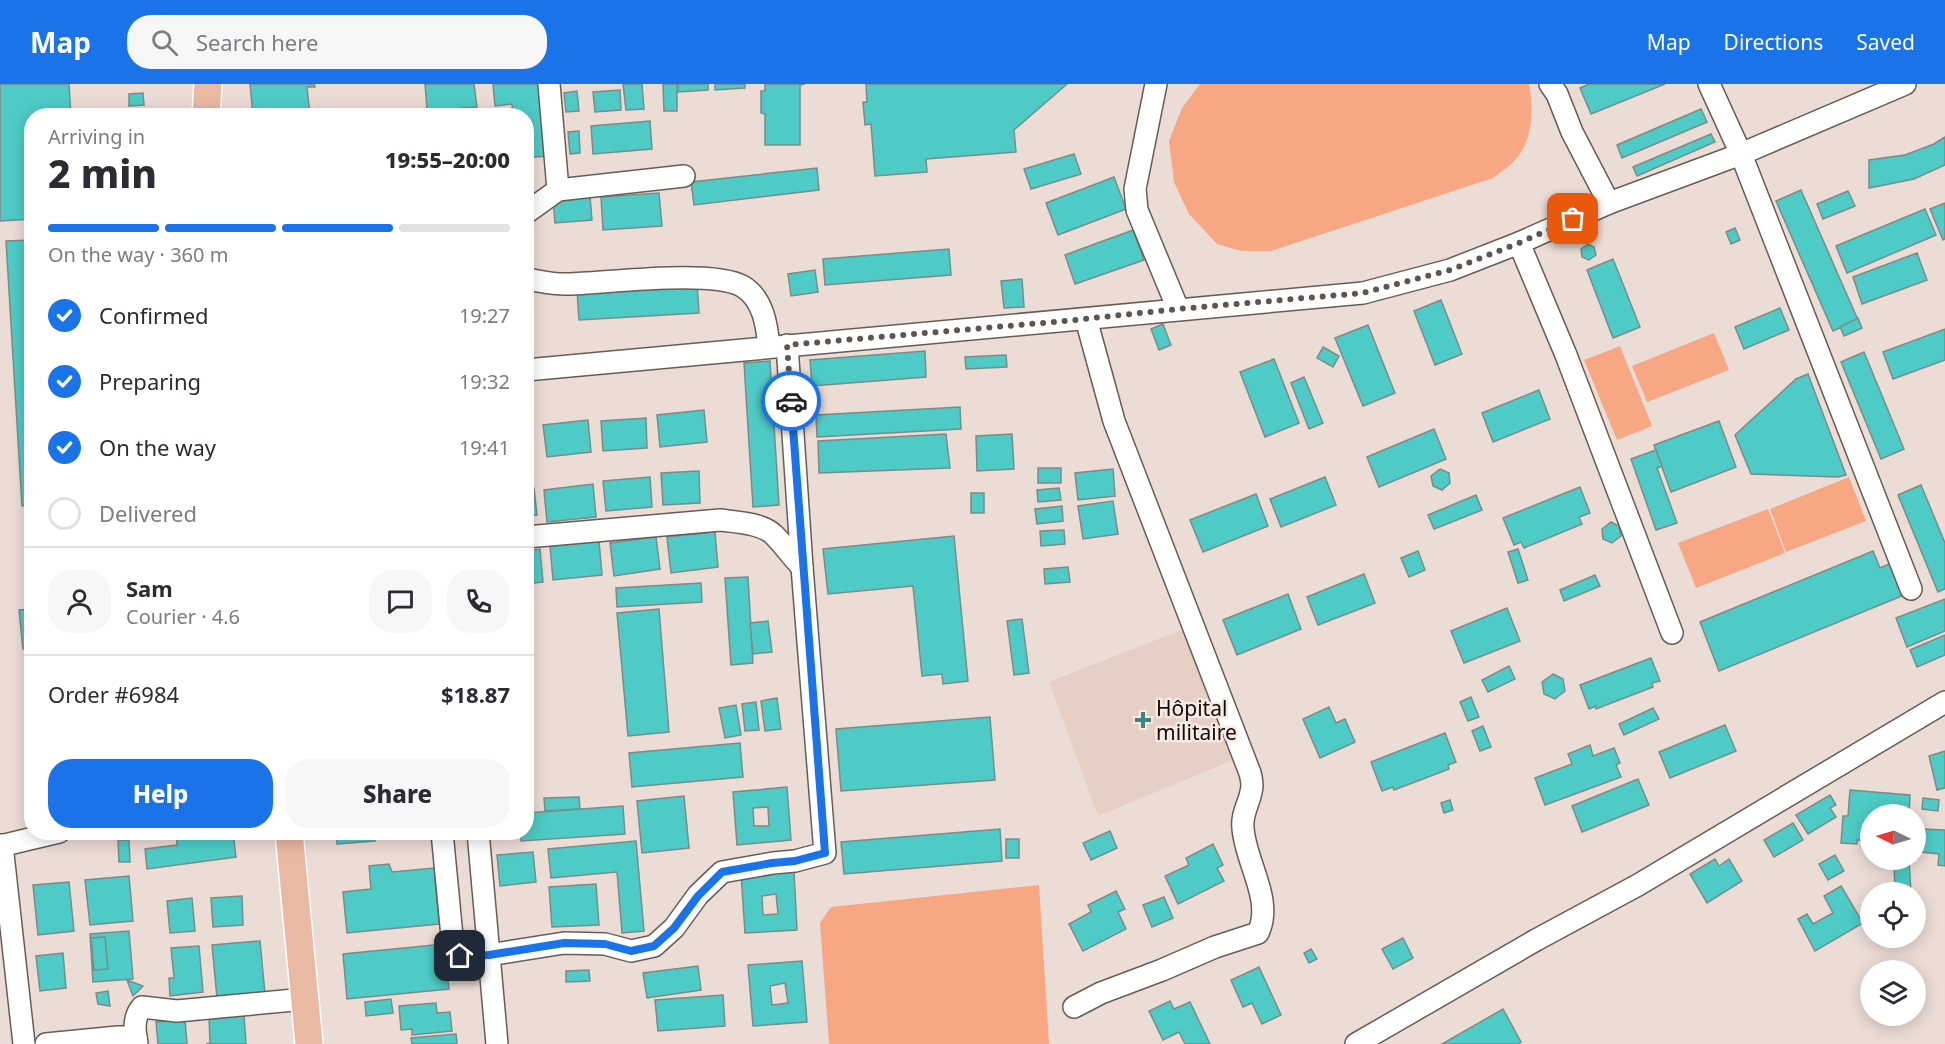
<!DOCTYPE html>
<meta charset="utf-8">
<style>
:root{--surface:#fff;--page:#f7f7f7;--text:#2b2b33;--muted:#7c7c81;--line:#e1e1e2;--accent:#1a73e8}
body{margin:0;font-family:"Noto Sans",sans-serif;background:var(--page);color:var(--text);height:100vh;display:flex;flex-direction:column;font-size:22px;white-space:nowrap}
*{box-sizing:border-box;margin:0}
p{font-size:20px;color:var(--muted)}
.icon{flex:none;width:33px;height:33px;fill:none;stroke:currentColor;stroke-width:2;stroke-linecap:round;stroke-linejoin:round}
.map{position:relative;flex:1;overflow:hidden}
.side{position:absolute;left:24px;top:24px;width:510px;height:732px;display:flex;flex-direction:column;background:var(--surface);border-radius:24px;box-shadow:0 3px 15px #0003}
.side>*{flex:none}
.needle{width:39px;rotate:275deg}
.controls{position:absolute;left:1860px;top:720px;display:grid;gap:12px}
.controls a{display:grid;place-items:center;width:66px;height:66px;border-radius:50%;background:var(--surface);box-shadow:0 3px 15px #0003;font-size:30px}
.pin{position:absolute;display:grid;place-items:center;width:51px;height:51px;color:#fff;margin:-26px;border-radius:12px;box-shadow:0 3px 9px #0006}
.courier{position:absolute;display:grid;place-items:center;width:60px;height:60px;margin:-30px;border:4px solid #1a73e8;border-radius:50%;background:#fff;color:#222;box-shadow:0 2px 8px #0007}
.head em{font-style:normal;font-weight:800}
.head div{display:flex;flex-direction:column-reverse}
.head{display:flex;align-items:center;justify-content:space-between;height:102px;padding:0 24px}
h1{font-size:39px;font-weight:800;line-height:45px}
.bar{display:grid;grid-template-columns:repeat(4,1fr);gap:9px 6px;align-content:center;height:72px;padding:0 24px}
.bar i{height:8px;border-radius:4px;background:var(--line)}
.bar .active{background:var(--accent)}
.bar p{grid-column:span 4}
.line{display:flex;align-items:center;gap:15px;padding:0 24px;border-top:2px solid var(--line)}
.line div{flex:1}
.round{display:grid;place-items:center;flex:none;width:63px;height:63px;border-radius:24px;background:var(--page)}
ol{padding:0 24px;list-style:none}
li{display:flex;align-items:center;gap:18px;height:66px}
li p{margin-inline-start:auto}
li .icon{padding:6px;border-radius:50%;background:var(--accent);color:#fff;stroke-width:4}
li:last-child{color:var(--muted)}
li i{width:33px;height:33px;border:3px solid var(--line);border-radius:50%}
.cta{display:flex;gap:12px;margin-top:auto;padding:12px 24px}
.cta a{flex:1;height:69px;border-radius:24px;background:var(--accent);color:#fff;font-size:24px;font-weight:800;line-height:69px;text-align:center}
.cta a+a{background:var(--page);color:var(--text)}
header{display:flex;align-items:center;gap:36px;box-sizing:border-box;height:84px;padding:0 30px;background:var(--accent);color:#fff}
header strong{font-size:28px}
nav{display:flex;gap:33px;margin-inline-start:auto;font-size:21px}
.search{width:420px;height:54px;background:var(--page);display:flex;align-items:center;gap:15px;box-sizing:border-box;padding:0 21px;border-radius:24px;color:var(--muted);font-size:22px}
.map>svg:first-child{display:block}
.built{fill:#e6cfc5}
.green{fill:#f7a784}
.building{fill:#4ecbc6;stroke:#7b8b8a;stroke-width:1.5;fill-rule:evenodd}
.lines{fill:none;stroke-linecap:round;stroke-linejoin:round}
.minor-casing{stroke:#685c56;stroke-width:24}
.major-casing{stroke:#fff;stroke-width:30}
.minor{stroke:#fff;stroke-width:21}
.major{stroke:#e9b9a3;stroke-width:27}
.done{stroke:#5e5551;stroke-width:6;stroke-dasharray:0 10.8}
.route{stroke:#1a73e8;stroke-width:8}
.poi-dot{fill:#3e8684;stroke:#f9eae3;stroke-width:2}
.labels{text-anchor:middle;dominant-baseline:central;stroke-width:5;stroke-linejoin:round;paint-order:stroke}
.poi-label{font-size:21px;fill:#110c0a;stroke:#f9eae3;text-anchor:start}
</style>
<header>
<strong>Map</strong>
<div class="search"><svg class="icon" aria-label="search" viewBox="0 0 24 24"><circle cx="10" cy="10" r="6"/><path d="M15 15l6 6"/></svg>Search here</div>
<nav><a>Map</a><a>Directions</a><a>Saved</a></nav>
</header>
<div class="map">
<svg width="1945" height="960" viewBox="0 0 1945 960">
<rect width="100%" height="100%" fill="#ecdcd6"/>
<path class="built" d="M1189 543 1238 674 1098 732 1049 598Z"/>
<g class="green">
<path d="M1200 0H1529C1534 25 1533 56 1515 76 1509 83 1500 88 1493 94L1271 167H1241L1217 160 1189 130 1174 98 1169 57 1182 24Z"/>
<path d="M1714 249 1729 286 1647 318 1632 282Z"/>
<path d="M1620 262 1652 342 1617 356 1584 276Z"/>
<path d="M1849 393 1866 437 1786 468 1770 425Z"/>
<path d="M1768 425 1785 469 1696 504 1678 459Z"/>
<path d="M1039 801 1049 960H829L820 839 831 823Z"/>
</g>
<g class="building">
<path d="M0 0H69L71 32H32V135L0 137Z"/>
<path d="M250 0H314L315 3H307L310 32H253Z"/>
<path d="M425 0H474L477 23 454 25 455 32H417L416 26 427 25Z"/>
<path d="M493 0H539L546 72 526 74V32H513L512 20 495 22Z"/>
<path d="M623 0H642L644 25 626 26Z"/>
<path d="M663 0H677V27H664Z"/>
<path d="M678 0H708V6L678 8Z"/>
<path d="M715 0H745V4L715 6Z"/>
<path d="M765 0H805L800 1V61H765V30L761 29V7H765Z"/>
<path d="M866 0H1067L1014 46 1016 68 926 75 927 88 875 92 871 40 865 41 863 18H867Z"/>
<path d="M1589 0H1665L1591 30 1580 4Z"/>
<path d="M620 6 621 26 595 28 593 8Z"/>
<path d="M577 7 579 27 566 28 564 9Z"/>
<path d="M143 9 144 21 129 22V10Z"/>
<path d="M1701 25 1707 38 1622 74 1617 61Z"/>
<path d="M650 37 652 65 593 70 591 42Z"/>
<path d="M579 47 580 69 570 70 568 48Z"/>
<path d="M1711 50 1715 58 1637 92 1633 83Z"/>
<path d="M1945 53V81L1914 95 1869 104V76L1905 71 1934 60Z"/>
<path d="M1074 70 1081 90 1031 105 1024 85Z"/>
<path d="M817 84 819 106 694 121 691 98Z"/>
<path d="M1114 93 1126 125 1058 151 1046 119Z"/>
<path d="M1801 106 1858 236 1833 247 1776 117Z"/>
<path d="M1848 107 1855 122 1823 135 1817 120Z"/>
<path d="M659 109 662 142 603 146 601 113Z"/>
<path d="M590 112 592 136 555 139 553 116Z"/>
<path d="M1945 119V155L1943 156 1930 125Z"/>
<path d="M1925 125 1936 151 1847 189 1836 162Z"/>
<path d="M1735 144 1740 156 1731 160 1726 148Z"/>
<path d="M1133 146 1144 176 1075 200 1065 171Z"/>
<path d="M32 156V421L22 422 6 157Z"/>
<path d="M1588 160 1594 163 1596 171 1589 176 1582 173 1581 165Z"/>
<path d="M949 165 951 191 825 201 823 175Z"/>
<path d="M1917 169 1927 196 1862 220 1853 193Z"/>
<path d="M1613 175 1640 243 1613 254 1587 186Z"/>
<path d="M815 186 818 208 791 212 788 190Z"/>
<path d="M1022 195 1024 223 1004 224 1001 197Z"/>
<path d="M697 199 699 229 579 236 577 206Z"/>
<path d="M1441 216 1462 270 1435 281 1414 227Z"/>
<path d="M1780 224 1789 246 1744 265 1735 243Z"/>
<path d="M1858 234 1862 244 1844 252 1840 243Z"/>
<path d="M1163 240 1171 261 1159 266 1151 245Z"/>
<path d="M1368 241 1395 309 1363 322 1335 254Z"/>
<path d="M1945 245V276L1893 295 1883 268Z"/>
<path d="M1323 263 1339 272 1333 283 1317 274Z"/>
<path d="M925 267 926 293 812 302 810 276Z"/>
<path d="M1864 268 1904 365 1881 375 1841 278Z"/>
<path d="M1006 271 1007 283 966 285 965 273Z"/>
<path d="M1274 275 1299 339 1265 353 1240 288Z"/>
<path d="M770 277 779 421 753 423 744 279Z"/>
<path d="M1808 290 1846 391 1838 393 1751 390 1735 351 1796 295Z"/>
<path d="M1304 293 1323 339 1309 345 1291 299Z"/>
<path d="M1539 306 1550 335 1493 358 1482 329Z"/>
<path d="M960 323 961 345 817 353 816 331Z"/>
<path d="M704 326 707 358 660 363 657 331Z"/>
<path d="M646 334 647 364 603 367 601 337Z"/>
<path d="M588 336 591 368 547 373 543 341Z"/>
<path d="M1719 337 1736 383 1671 408 1654 361Z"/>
<path d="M526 340 532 372 526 373Z"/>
<path d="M1434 345 1446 375 1379 403 1367 373Z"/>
<path d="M946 350 950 384 819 389 818 357Z"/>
<path d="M1012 350 1014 385 977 387 976 352Z"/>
<path d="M1656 366 1662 382 1657 384 1677 439 1656 446 1631 375Z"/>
<rect x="1038" y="384" width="23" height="15"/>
<path d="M1113 385 1115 412 1078 416 1075 389Z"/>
<path d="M1440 385 1449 389 1450 399 1442 406 1433 402 1431 392Z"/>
<path d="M699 387 700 419 663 421 661 389Z"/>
<path d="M650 393 652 423 606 427 603 397Z"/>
<path d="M1325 393 1336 421 1281 443 1270 415Z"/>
<path d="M593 400 596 433 547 438 544 406Z"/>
<path d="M1921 401 1945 459V505L1938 508 1898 411Z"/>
<path d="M1580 403 1590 429 1579 433 1582 440 1524 464 1521 458 1514 461 1503 434Z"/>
<path d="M534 404 537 431 526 432V405Z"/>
<path d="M1059 404 1061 416 1038 418 1037 406Z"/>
<rect x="971" y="409" width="13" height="20"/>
<path d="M1256 410 1268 442 1203 468 1190 436Z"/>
<path d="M1476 411 1482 426 1434 445 1428 431Z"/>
<path d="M1113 417 1118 450 1083 455 1078 422Z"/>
<path d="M1062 422 1063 437 1037 440 1035 425Z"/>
<path d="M1611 438 1619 442 1621 452 1612 459 1603 455 1602 445Z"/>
<path d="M1064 446 1065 460 1041 462 1040 447Z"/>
<path d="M715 448 718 483 671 489 667 453Z"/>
<path d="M954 452 968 597 943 600 942 590 922 592 913 502 828 510 823 465Z"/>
<path d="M656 453 660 485 614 492 610 459Z"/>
<path d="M599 457 602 491 553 496 550 462Z"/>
<path d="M540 465 543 498 526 500V467Z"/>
<path d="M1518 465 1528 496 1518 499 1508 468Z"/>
<path d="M1418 467 1425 486 1409 493 1401 474Z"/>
<path d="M1873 467 1880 484 1896 477 1909 509 1719 587 1700 538Z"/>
<path d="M1068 483 1070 498 1045 500 1044 485Z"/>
<path d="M1364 490 1375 519 1318 541 1307 513Z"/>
<path d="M1595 491 1600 502 1564 517 1560 506Z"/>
<path d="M748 493 753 579 731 581 725 494Z"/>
<path d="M701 499 702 518 617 523 616 504Z"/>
<path d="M1288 510 1301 545 1237 571 1223 536Z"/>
<path d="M1945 515V547L1907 563 1896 534Z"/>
<path d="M1507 524 1520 557 1464 579 1451 547Z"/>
<path d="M32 525V564L23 565 19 526Z"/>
<path d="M659 525 669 648 628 652 617 529Z"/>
<path d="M1022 535 1029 589 1014 591 1007 537Z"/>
<path d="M768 537 772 568 753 570 750 539Z"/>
<path d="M1945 551V571L1917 583 1910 566Z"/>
<path d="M1651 574 1660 597 1652 599 1653 603 1596 625V622L1589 625 1580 601Z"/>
<path d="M1509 582 1515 595 1488 608 1482 596Z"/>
<path d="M1553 590 1563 595 1565 607 1555 615 1544 610 1542 598Z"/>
<path d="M1471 613 1479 633 1468 637 1460 618Z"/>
<path d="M777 614 781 645 765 647 761 617Z"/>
<path d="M756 618 759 646 745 647 742 620Z"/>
<path d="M736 621 741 651 725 654 719 624Z"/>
<path d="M1329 623 1336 639 1345 635 1355 658 1320 674 1303 635Z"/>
<path d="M1653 624 1659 635 1624 651 1619 640Z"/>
<path d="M990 633 995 696 841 707 836 645Z"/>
<path d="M1725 641 1736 667 1670 694 1659 668Z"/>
<path d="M1483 642 1491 663 1480 667 1472 647Z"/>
<path d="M1445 649 1456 678 1448 681 1449 685 1394 706 1393 703 1382 707 1371 678Z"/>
<path d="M740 659 743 693 632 703 629 669Z"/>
<path d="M1590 661 1593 672 1614 664 1620 679 1616 681 1621 693 1545 721 1535 694 1572 680 1568 670Z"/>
<path d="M1945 667V704L1937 706 1929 672Z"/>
<path d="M1638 695 1649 721 1582 748 1572 722Z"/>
<path d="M787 703 791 756 737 761 733 708ZM768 723 769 742H754L753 724Z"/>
<path d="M1850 706 1910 711 1909 730H1870V757L1857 756V760L1841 759 1843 732H1848Z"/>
<path d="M1830 711 1836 721 1830 724 1836 733 1808 750 1796 731Z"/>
<path d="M684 712 689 764 642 769 637 717Z"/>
<path d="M579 713 580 725 545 727 544 714Z"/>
<path d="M1923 714 1939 716 1938 727 1922 725Z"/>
<path d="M1450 716 1453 726 1444 729 1441 719Z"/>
<path d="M623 722 625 750 521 757V748H526V729Z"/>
<path d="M1793 739 1803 756 1774 773 1764 756Z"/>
<path d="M1916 739H1922L1920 760H1916Z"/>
<path d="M1000 745 1002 777 844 790 841 758Z"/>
<path d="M1922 745 1945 746V782L1938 781 1939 770 1920 768Z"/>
<path d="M1110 747 1117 764 1091 776 1083 759Z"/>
<path d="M176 748H233L236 773 147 785 145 765 177 761Z"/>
<path d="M336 748H375V757L337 760Z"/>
<rect x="1006" y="755" width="13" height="19"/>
<path d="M118 756H129L130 778H119Z"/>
<path d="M636 757 644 847 622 849 617 788 551 794 548 765Z"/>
<path d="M1213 760 1223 781 1217 784 1224 797 1178 820 1165 792 1189 781 1186 774Z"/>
<path d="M533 768 536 798 500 802 497 771Z"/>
<path d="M1835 771 1844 787 1828 796 1819 780Z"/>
<path d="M1715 775 1719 782 1729 775 1742 797 1707 819 1690 790Z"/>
<path d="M1909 777 1911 808H1895L1894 778Z"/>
<path d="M389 780 392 788 434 784 439 840 347 849 343 808 371 805 369 782Z"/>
<path d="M794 787 797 846 745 849 741 790ZM776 810 778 830 763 831 762 812Z"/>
<path d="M129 792 133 837 90 841 85 796Z"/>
<path d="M69 798 74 847 38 851 33 801Z"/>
<path d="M596 800 599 841 552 843 549 803Z"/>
<path d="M1841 802 1863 839 1815 867 1798 835 1807 830 1813 840 1833 829 1824 812Z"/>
<path d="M1116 807 1125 825 1118 828 1126 845 1083 867 1069 840 1091 828 1088 821Z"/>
<path d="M242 812 243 841 213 843 211 814Z"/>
<path d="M1164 813 1173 834 1152 843 1143 821Z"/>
<path d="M192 814 195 847 170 849 167 817Z"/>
<path d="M129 847 133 895 93 898 90 850Z"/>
<path d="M105 853 108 885 94 886 91 854Z"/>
<path d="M1403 854 1413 874 1393 885 1382 865Z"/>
<path d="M260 857 265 910 217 914 212 861Z"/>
<path d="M444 860 449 905 347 915 343 870Z"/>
<path d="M199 862 203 908 170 912 169 894H174L171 864Z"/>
<path d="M1311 865 1317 875 1309 879 1304 869Z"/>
<path d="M63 869 66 904 40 907 36 872Z"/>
<path d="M802 877 807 938 753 942 748 881ZM785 899 788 919 772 921 770 902Z"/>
<path d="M698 882 701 906 647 914 643 889Z"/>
<path d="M1259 883 1281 931 1262 940 1252 919 1243 923 1231 896Z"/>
<path d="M589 886 590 897 566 898V887Z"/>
<path d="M127 896 143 902 133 912Z"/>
<path d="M108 907 110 922 98 920 96 909Z"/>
<path d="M723 911 725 942 658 947 655 916Z"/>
<path d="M391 915 393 929 366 932 365 918Z"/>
<path d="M1170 917 1174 925 1190 918 1210 960H1185L1179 948 1163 956 1149 927Z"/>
<path d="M436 919 437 929 450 928 452 947 412 951V945L401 946 399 922Z"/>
<path d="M1503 925 1521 958 1518 960H1442Z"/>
<path d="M244 932 246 960H206L210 959 209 934Z"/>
<path d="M185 935 187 960H158L156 938Z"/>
<path d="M456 950 457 960H412L411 954Z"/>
</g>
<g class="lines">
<defs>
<g id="minor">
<path d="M549 0 558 106"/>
<path d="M1156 0 1135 105 1137 126 1178 225"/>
<path d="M1550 0 1557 10 1572 48 1609 119"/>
<path d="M1709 0 1741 70 1911 505"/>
<path d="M526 129 558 106 684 92"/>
<path d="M1519 159 1566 271 1672 549"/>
<path d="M526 195C540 197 554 201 568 200 606 199 712 185 742 202 763 214 767 241 769 263"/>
<path d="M526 286 1363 209 1450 186 1519 159 1609 119 1741 70 1905 0"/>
<path d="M526 453 720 436C736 438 762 439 774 451 784 461 792 473 802 483"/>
<path d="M442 748 453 863 460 872 489 871 564 859 605 860 631 867 654 862 674 844 698 811 722 788 773 779 795 777 825 769 802 483 787 261"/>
<path d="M478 748 497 960"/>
<path d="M2 761 24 960"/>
<path d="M0 762 59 748"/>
<path d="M1074 923 1101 909 1162 886 1215 863 1258 849C1274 816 1245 778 1243 744 1241 729 1251 717 1252 702 1252 698 1251 693 1250 689L1114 337 1086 235"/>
<path d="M136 953C134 942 135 931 142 923L177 927 305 915"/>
<path d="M46 960 118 953H136L137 960"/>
<path d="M1356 960 1536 856 1638 801 1945 618"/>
</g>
<g id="major">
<path d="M206 32 208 0"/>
<path d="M289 748 309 960"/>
</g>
</defs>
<use href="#minor" class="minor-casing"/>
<use href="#major" class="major-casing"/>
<use href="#minor" class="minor"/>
<use href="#major" class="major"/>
</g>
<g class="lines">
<path class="done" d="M791 317 787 261 1065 237 1178 225 1363 209 1450 186 1519 159 1573 135"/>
<path class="route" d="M460 872 489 871 564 859 605 860 631 867 654 862 674 844 698 812 722 788 772 779 795 777 825 769 791 317"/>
</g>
<path class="poi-dot" d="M1140 627h6v6h6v6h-6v6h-6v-6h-6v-6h6z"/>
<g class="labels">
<g class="poi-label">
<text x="1156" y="624">Hôpital<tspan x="1156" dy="24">militaire</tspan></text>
</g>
</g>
</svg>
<div class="controls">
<a><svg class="needle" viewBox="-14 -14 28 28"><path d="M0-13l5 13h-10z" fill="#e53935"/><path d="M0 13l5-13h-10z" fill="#7c7c81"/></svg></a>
<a><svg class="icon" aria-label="locate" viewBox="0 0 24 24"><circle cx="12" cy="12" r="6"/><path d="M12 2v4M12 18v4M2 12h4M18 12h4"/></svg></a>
<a><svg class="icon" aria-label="layers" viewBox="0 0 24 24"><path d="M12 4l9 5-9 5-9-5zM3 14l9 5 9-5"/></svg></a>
</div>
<div class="pin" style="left:1573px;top:135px;background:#ea580c"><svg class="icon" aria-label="bag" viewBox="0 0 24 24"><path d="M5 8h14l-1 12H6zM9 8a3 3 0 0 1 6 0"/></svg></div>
<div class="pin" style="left:460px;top:872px;background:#1f2937"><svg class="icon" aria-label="home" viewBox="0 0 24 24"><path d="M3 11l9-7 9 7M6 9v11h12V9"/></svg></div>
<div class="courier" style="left:791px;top:317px"><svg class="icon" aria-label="car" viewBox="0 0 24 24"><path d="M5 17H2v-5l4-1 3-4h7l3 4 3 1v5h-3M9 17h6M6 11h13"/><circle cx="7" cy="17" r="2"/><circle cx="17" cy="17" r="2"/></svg></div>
<section class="side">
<div class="head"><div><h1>2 min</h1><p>Arriving in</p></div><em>19:55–20:00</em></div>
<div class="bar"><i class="active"></i><i class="active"></i><i class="active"></i><i></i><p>On the way · 360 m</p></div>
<ol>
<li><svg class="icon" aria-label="check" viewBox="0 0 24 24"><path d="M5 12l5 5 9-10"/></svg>Confirmed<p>19:27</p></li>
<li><svg class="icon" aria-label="check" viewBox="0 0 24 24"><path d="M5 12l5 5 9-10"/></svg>Preparing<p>19:32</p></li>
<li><svg class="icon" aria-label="check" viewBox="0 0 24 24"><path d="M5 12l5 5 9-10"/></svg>On the way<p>19:41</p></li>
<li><i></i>Delivered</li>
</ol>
<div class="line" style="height:108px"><a class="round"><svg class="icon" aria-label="person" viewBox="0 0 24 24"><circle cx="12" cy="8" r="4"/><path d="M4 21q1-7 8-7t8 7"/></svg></a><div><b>Sam</b><p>Courier · 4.6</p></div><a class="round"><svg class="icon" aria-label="chat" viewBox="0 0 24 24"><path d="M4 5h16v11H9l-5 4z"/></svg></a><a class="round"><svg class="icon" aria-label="phone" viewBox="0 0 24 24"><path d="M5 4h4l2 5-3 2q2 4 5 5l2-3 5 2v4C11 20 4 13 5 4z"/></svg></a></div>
<div class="line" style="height:78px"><div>Order #6984</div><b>$18.87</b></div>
<div class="cta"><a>Help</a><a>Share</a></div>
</section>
</div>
